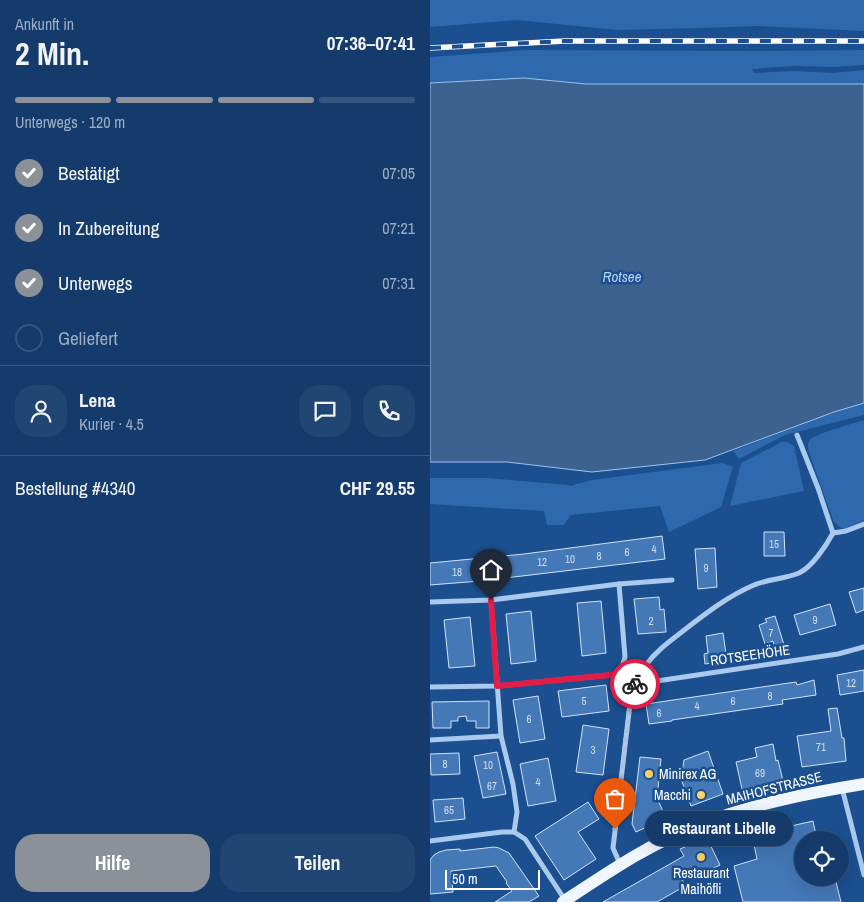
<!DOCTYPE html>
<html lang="de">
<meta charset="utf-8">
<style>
:root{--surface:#143b6b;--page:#214673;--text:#f1f3f6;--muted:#9dadc1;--line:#33557e;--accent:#8c9099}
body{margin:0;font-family:"Archivo Narrow",sans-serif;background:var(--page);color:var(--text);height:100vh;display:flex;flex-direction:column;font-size:19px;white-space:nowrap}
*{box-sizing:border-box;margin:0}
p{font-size:16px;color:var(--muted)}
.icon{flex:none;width:28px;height:28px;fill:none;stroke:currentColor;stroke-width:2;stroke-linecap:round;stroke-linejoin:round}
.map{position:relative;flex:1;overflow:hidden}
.side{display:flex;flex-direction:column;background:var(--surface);width:430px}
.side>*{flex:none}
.controls{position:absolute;left:364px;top:831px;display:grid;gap:10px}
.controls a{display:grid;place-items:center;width:55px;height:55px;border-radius:50%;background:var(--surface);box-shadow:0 5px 20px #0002,0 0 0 1px var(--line);font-size:25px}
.scale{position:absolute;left:15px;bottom:12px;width:95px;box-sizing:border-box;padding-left:5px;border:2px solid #fff;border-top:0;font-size:14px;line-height:18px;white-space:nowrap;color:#fff;-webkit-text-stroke:4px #1b4f8f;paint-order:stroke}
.pin{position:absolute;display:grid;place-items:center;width:42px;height:42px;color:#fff;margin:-51px -21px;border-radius:50% 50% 50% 0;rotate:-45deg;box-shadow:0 0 5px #0007}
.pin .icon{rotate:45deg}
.courier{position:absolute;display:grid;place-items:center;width:50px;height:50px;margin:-25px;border:4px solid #e11d48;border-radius:50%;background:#fff;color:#222;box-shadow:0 1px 6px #0007}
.bubble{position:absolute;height:35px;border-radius:18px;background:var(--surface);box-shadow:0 5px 20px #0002,0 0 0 1px var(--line);font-size:16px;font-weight:700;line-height:35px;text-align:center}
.overview em{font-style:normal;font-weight:700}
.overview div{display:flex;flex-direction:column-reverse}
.overview{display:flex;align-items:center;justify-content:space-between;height:85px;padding:0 15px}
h1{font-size:32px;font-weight:700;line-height:38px}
.bar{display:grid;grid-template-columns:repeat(4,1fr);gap:8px 5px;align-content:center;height:60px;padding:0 15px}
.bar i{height:6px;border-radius:4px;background:var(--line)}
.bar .selected{background:var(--accent)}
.bar p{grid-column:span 4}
.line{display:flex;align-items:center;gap:12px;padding:0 15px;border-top:1px solid var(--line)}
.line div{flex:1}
.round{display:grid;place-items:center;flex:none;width:52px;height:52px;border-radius:20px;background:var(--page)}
ol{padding:0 15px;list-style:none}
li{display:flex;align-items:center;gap:15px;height:55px}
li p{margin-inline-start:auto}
li .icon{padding:5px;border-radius:50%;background:var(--accent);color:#fff;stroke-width:4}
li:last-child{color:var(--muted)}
li i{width:28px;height:28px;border:2px solid var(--line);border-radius:50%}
.cta{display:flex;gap:10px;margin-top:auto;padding:10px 15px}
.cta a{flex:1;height:58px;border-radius:20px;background:var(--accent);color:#fff;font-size:20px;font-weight:700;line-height:58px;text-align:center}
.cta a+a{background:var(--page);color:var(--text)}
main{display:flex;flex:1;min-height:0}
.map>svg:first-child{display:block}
.green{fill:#2e69ad}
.water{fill:#3c6290;stroke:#9cc4f0}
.building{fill:#4478b7;stroke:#cfe3fa}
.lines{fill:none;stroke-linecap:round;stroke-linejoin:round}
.minor{stroke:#a9c9ee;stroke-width:5}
.primary{stroke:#f0f6ff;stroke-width:12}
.rail-casing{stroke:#fff;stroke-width:5.5}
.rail{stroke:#1b4f8f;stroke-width:4;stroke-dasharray:11;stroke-linecap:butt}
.done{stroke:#afc1d8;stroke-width:5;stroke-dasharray:0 9}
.route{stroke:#e11d48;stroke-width:6}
.poi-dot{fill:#ffd166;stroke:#1b4f8f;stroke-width:2}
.labels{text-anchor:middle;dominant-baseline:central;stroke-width:5;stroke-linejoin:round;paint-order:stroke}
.number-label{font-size:11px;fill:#d0dded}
.street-label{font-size:14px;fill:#fff;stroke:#1b4f8f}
.poi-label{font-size:14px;fill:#fff;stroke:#1b4f8f;text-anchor:start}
.water-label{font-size:15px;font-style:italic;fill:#b5d3f5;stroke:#1b4f8f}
</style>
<main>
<section class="side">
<div class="overview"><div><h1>2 Min.</h1><p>Ankunft in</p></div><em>07:36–07:41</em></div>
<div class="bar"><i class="selected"></i><i class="selected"></i><i class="selected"></i><i></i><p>Unterwegs · 120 m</p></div>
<ol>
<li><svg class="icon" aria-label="check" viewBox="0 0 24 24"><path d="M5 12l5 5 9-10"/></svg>Bestätigt<p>07:05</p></li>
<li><svg class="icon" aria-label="check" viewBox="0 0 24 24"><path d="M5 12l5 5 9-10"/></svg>In Zubereitung<p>07:21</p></li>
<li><svg class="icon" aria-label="check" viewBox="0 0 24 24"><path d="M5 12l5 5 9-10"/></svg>Unterwegs<p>07:31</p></li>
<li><i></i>Geliefert</li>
</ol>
<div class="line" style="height:90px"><a class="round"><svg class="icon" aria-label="person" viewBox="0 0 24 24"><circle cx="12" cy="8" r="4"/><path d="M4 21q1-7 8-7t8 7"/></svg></a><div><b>Lena</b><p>Kurier · 4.5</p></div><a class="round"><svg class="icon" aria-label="chat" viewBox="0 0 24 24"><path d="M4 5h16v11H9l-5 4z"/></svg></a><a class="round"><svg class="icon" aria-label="phone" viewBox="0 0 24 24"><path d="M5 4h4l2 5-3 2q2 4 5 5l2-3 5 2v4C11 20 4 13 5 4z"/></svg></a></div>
<div class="line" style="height:65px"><div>Bestellung #4340</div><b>CHF 29.55</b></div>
<div class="cta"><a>Hilfe</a><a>Teilen</a></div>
</section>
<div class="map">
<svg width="434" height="902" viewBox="0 0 434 902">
<rect width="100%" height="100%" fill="#1b4f8f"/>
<g class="green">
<path d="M0 0H434V31L329 26 273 28 187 30 87 20 0 27Z"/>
<path d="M96 50 326 51 434 50V65L404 67 364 66 322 69 324 73 364 71 403 73 434 70V84H156L94 78 0 83V57Z"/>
<path d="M434 403V415L355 435 309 459 303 451 404 412Z"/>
<path d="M434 420V520L416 529C409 528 407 525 403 520L379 452C378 448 377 444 380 440 384 434 425 423 434 420Z"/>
<path d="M352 442H357L364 446 374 491 300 506 311 463Z"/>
<path d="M292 463 303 467 291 507 239 532 230 506 141 515 134 525H117L114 511 0 504V478H57L139 485 140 486 162 480Z"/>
</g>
<path class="water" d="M94 78 156 84H434V403L404 412 275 460 162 472 77 462H0V83Z"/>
<g class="building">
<path d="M334 532H354L355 556H334Z"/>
<path d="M232 536 235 559 50 581 0 585V563L94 554Z"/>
<path d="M285 548 287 587 268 589 265 549Z"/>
<path d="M434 588V610L426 613 419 592Z"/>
<path d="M229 597 230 610 234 609 236 632 208 634 204 599Z"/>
<path d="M171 601 176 653 152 656 147 603Z"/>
<path d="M400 604 406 625 370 635 364 615Z"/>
<path d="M101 611 106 661 81 664 76 614Z"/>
<path d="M345 616 354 645 345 648 343 641 335 644 329 625 337 622 335 619Z"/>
<path d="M40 617 45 666 19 668 14 620Z"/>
<path d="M293 633 297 661 275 664 274 654 278 653 276 636Z"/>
<path d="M434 670V691L410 695 407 675Z"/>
<path d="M384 680 386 695 352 700 353 704 242 720V721L219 724 216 704 366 682 367 685Z"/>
<path d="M176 685 179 711 132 717 128 691Z"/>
<path d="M108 696 115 739 90 743 83 700Z"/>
<path d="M59 701V728H46V721H37L36 716 28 717V721H21V728H3L2 702Z"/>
<path d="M407 708 412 738H414L416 761 372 767 367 736 401 731 398 709Z"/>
<path d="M153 725 179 729 173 775 146 772Z"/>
<path d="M343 744 346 761 348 760 353 781 312 789 306 762 327 757 325 748Z"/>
<path d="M278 751 293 794 261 806 251 779 254 760Z"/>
<path d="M67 752 76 794 53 798 44 756Z"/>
<path d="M29 753 30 774 1 775 0 754Z"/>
<path d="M210 757 231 759 227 798 236 818 206 832 202 824Z"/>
<path d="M118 758 126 801 98 806 90 764Z"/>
<path d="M33 798 35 819 5 822 3 800Z"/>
<path d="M158 802 169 819 148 832 166 859 134 880 105 836Z"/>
<path d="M383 821 387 840H372V878H405L411 902H313L304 866 327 859 322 835Z"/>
<path d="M278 840 290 865 275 872 273 869 252 879 255 886 227 902H173L254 856 250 849 264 843 265 846Z"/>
<path d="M64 847 69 848 79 853 109 896 99 902H65L82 891 76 883 77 882 66 866 21 871 23 892 0 894V860L4 855 9 852 16 850 30 849V851Z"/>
</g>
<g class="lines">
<g class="minor">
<path d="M403 533 416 531 434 524"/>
<path d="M189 584 195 657 190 674"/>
<path d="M61 600 71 736 83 784 87 812 84 832"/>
<path d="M0 602 61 600 189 584 242 580"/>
<path d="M0 687 67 686 190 674 208 679 227 681 408 654 434 647"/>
<path d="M0 740 71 736"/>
<path d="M412 788 434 875"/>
<path d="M0 841 72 832H84L95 839 135 900"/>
<path d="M190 864 183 848 201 695C205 685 210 674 216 665 226 651 240 641 253 631 275 614 298 596 324 585 338 579 355 579 369 573 382 567 396 546 403 533L388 488 367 435"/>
</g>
<path class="primary" d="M133 902C177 873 222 842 271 824 323 804 379 793 434 784"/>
<defs>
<path id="rail" d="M0 48 135 41H434"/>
</defs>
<use href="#rail" class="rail-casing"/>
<use href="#rail" class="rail"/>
</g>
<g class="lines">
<path class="done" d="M185 829 201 695 205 684"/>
<path class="route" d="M61 600 67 686 190 674 208 679 205 684"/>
</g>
<g class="poi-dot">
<circle cx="219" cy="774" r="5"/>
<circle cx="271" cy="795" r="5"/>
<circle cx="271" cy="857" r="5"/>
</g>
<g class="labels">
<g class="number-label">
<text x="344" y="544">15</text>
<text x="224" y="549">4</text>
<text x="197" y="552">6</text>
<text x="169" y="556">8</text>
<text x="140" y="559">10</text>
<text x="112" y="562">12</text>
<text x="276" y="568">9</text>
<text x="27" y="572">18</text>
<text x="385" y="620">9</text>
<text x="221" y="621">2</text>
<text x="341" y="633">7</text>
<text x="421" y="683">12</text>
<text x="340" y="696">8</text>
<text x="154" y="701">5</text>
<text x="303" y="701">6</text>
<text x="267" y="706">4</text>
<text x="229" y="713">6</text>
<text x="99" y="719">6</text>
<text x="391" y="747">71</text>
<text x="163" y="750">3</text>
<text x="15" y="764">8</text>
<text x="58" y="765">10</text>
<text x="330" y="773">69</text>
<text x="108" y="782">4</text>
<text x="62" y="786">67</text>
<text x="19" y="810">65</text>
</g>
<g class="street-label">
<text transform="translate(320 655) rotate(-8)">ROTSEEHÖHE</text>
<text transform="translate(344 788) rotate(-14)">MAIHOFSTRASSE</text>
</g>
<g class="poi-label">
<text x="229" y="774">Minirex AG</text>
<text x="261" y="795" text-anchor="end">Macchi</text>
<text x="271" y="873" text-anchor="middle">Restaurant<tspan x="271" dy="16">Maihöfli</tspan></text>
</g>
<g class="water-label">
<text x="192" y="276">Rotsee</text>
</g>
</g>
</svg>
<div class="controls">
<a><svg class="icon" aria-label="locate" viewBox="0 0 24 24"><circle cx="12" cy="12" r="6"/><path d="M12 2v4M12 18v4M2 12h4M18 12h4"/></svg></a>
</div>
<div class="scale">50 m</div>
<div class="pin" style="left:185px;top:829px;background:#ea580c"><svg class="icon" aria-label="bag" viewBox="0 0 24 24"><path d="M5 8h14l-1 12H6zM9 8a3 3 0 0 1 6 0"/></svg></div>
<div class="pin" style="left:61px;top:600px;background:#1f2937"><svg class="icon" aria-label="home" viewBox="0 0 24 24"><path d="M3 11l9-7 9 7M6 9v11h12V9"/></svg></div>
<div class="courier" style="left:205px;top:684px"><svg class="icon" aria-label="bike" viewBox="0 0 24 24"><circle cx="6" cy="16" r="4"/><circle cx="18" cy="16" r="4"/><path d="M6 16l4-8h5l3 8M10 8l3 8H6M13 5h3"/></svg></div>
<div class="bubble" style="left:215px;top:811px;width:148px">Restaurant Libelle</div>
</div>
</main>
